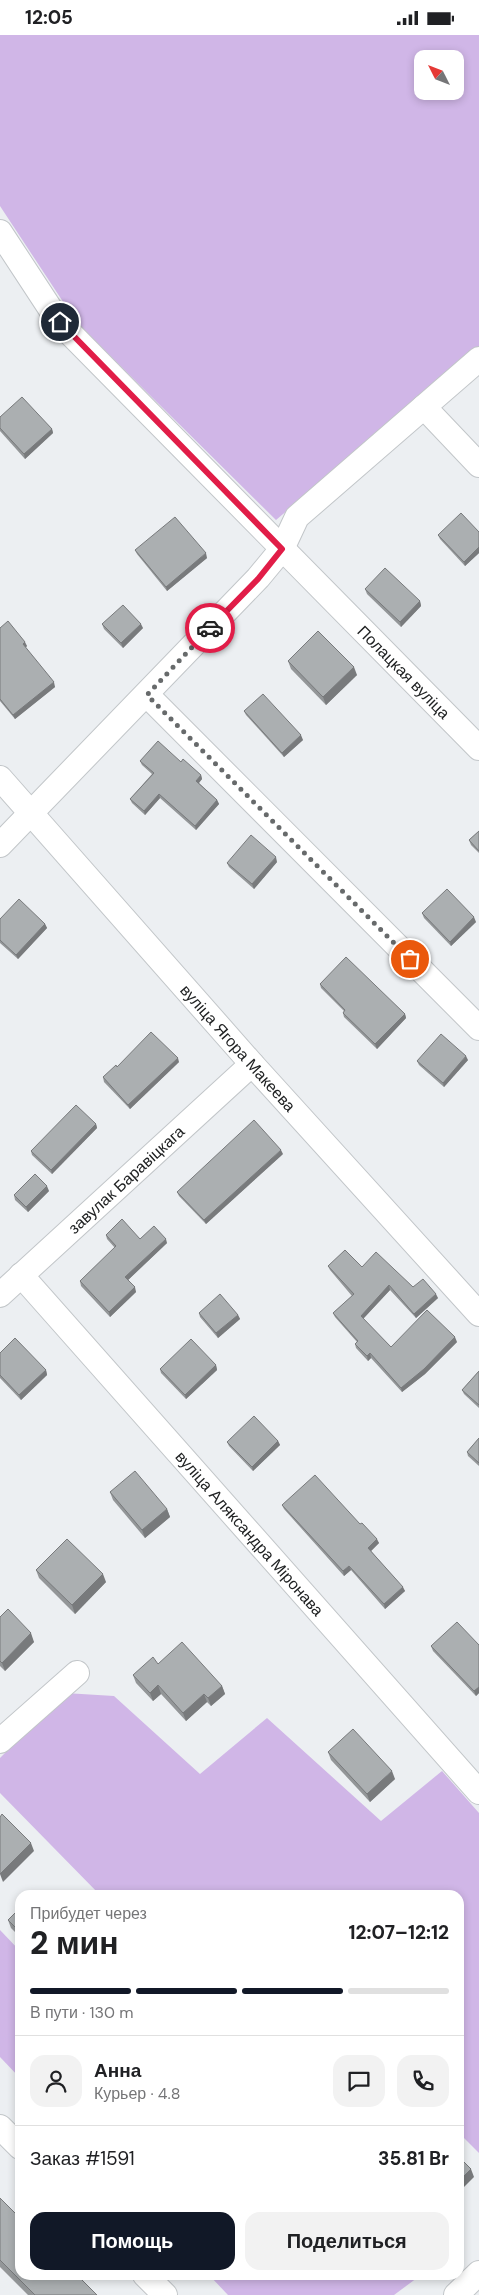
<!DOCTYPE html>
<html lang="ru">
<meta charset="utf-8">
<style>
:root{--surface:#fff;--page:#f2f2f2;--text:#202124;--muted:#757577;--line:#e0e0e0;--accent:#111827}
body{margin:0;font-family:"DM Sans",sans-serif;background:var(--page);color:var(--text);height:100vh;display:flex;flex-direction:column;font-size:19px;white-space:nowrap}
*{box-sizing:border-box;margin:0}
p{font-size:16px;color:var(--muted)}
.icon{flex:none;width:28px;height:28px;fill:none;stroke:currentColor;stroke-width:2;stroke-linecap:round;stroke-linejoin:round}
.map{position:relative;flex:1;overflow:hidden}
.sheet{position:absolute;left:15px;top:1855px;width:449px;height:390px;display:flex;flex-direction:column;background:var(--surface);border-radius:15px;box-shadow:0 2px 8px #0003}
.sheet>*{flex:none}
.needle{width:32px;rotate:312deg}
.tools{position:absolute;left:414px;top:15px;display:grid;gap:10px}
.tools a{display:grid;place-items:center;width:50px;height:50px;border-radius:10px;background:var(--surface);box-shadow:0 2px 8px #0003;font-size:25px}
.pin{position:absolute;display:grid;place-items:center;width:42px;height:42px;color:#fff;margin:-21px;border:2px solid #fff;border-radius:50%;box-shadow:0 1px 5px #0007}
.courier{position:absolute;display:grid;place-items:center;width:50px;height:50px;margin:-25px;border:4px solid #e11d48;border-radius:50%;background:#fff;color:#222;box-shadow:0 1px 6px #0007}
.summary em{font-style:normal;font-weight:800}
.summary div{display:flex;flex-direction:column-reverse}
.summary{display:flex;align-items:center;justify-content:space-between;height:85px;padding:0 15px}
h1{font-size:32px;font-weight:800;line-height:38px}
.bar{display:grid;grid-template-columns:repeat(4,1fr);gap:8px 5px;align-content:center;height:60px;padding:0 15px}
.bar i{height:6px;border-radius:4px;background:var(--line)}
.bar .current{background:var(--accent)}
.bar p{grid-column:span 4}
.line{display:flex;align-items:center;gap:12px;padding:0 15px;border-top:1px solid var(--line)}
.line div{flex:1}
.round{display:grid;place-items:center;flex:none;width:52px;height:52px;border-radius:15px;background:var(--page)}
.action{display:flex;gap:10px;margin-top:auto;padding:10px 15px}
.action a{flex:1;height:58px;border-radius:15px;background:var(--accent);color:#fff;font-size:20px;font-weight:800;line-height:58px;text-align:center}
.action a+a{background:var(--page);color:var(--text)}
.status{display:flex;justify-content:space-between;align-items:center;height:35px;padding:0 25px;background:var(--surface);direction:ltr}
.status svg{height:14px;fill:currentColor}
.map>svg:first-child{display:block}
.green{fill:#d0b6e7;fill-rule:evenodd}
.lines{fill:none;stroke-linecap:round;stroke-linejoin:round}
.minor-casing{stroke:#c2c6c9;stroke-width:26}
.minor{stroke:#fff;stroke-width:24}
.wall{fill:#939698}
.shaded-wall{fill:#787a7c}
.building{fill:#abafb1;stroke:#787a7c}
.done{stroke:#676a6b;stroke-width:5;stroke-dasharray:0 9}
.route{stroke:#e11d48;stroke-width:6}
.labels{text-anchor:middle;dominant-baseline:central;stroke-width:4;stroke-linejoin:round;paint-order:stroke}
.street-label{font-size:16px;fill:#202223;stroke:#fff}
</style>
<div class="status"><b>12:05</b><svg viewBox="0 0 49 12"><path d="M0 12V9h3v3zM5 12V6h3v6zM10 12V3h3v9zM15 12V0h3v12zM26 1h20v11H26zM47 4h2v5h-2z"/></svg></div>
<div class="map">
<svg width="479" height="2260" viewBox="0 0 479 2260">
<rect width="100%" height="100%" fill="#eceff2"/>
<g class="green">
<path d="M0 0H479V312L276 485 77 288 0 171ZM422 24H455V56H422Z"/>
<path d="M65 1658 114 1661 200 1739 267 1683 381 1786 442 1736 479 1778V2118L459 2098V1860H100L0 1758V1723Z"/>
<path d="M0 1895 20 1916V2043L0 2022Z"/>
<path d="M209 2240H421L394 2260H228Z"/>
</g>
<g class="lines">
<defs>
<g id="minor">
<path id="s1" d="M0 197 59 287 479 713"/>
<path d="M424 372 479 430"/>
<path d="M147 660 479 993"/>
<path id="s2" d="M0 743 252 1029 479 1279"/>
<path d="M0 810 258 543 282 514 297 482 479 324"/>
<path id="s3" d="M21 1240 479 1757"/>
<path id="s4" d="M0 1260 252 1029"/>
<path d="M0 1706 77 1638"/>
<path d="M0 2092 20 2112"/>
<path d="M145 2240 165 2260"/>
<path d="M456 2260 479 2238"/>
</g>
</defs>
<use href="#minor" class="minor-casing"/>
<use href="#minor" class="minor"/>
</g>
<g class="wall">
<path d="M0 382 52 394 53 398 25 424 0 396Z"/>
<path d="M479 497V518L465 531 440 504 438 500Z"/>
<path d="M135 515 207 523 167 556 137 519Z"/>
<path d="M365 554 420 566 421 571 401 592 367 559Z"/>
<path d="M102 589 143 593 123 613 104 594Z"/>
<path d="M0 593 27 611 25 613 55 652 15 684 0 666Z"/>
<path d="M288 626 357 640 326 670 291 634Z"/>
<path d="M244 676 303 705 284 722 246 680Z"/>
<path d="M140 726 181 727 201 740 202 744 199 748 217 765 219 769 196 795 160 763 145 780 132 768 130 764 152 739 142 730Z"/>
<path d="M479 796V818L471 810 469 805Z"/>
<path d="M277 827 254 854 229 832 227 828Z"/>
<path d="M422 878 476 887 451 911 424 883Z"/>
<path d="M0 884 45 889 47 893 18 924 0 908Z"/>
<path d="M320 949 405 979 406 983 377 1014 344 982 343 978 344 976 321 953Z"/>
<path d="M468 1025 444 1052 419 1030 417 1026Z"/>
<path d="M179 1027 130 1074 104 1047 103 1042 117 1032Z"/>
<path d="M96 1089 97 1093 52 1139 32 1120 31 1116Z"/>
<path d="M283 1119 206 1189 179 1161 177 1157Z"/>
<path d="M49 1156 28 1177 15 1165 14 1160Z"/>
<path d="M106 1200 167 1208 128 1245 136 1257 110 1282 81 1251 80 1246 115 1213 107 1204Z"/>
<path d="M328 1231 362 1232 413 1252 438 1263 416 1283 390 1255 363 1284 391 1312 457 1307 425 1339 402 1357 371 1323 368 1326 356 1313 355 1309 357 1307 335 1282 333 1278 352 1261 330 1235Z"/>
<path d="M199 1278 238 1280 240 1284 218 1303 200 1282Z"/>
<path d="M0 1318 46 1335 47 1340 21 1365 0 1343Z"/>
<path d="M216 1330 217 1335 186 1364 161 1338 160 1334Z"/>
<path d="M479 1336V1373L464 1359 462 1355Z"/>
<path d="M479 1403V1431L468 1421 467 1417Z"/>
<path d="M278 1406 280 1410 253 1436 229 1411 227 1407Z"/>
<path d="M110 1457 167 1474 170 1482 145 1503 113 1465Z"/>
<path d="M282 1470 360 1489 379 1508 371 1516 405 1556 385 1574 351 1535 344 1541 284 1474Z"/>
<path d="M36 1535 106 1547 75 1579 39 1543Z"/>
<path d="M0 1582 34 1607 5 1636 0 1631Z"/>
<path d="M479 1610V1658L476 1661 433 1616 431 1611Z"/>
<path d="M158 1629 222 1651 225 1659 211 1671 207 1667 186 1686 161 1659 153 1666 136 1648 133 1640Z"/>
<path d="M328 1717 395 1744 370 1767 331 1725Z"/>
<path d="M20 1873V1902L11 1893 8 1885Z"/>
<path d="M0 2163 97 2260H28L0 2232Z"/>
</g>
<g class="shaded-wall">
<path d="M52 394 53 398 25 424 24 419Z"/>
<path d="M479 512V518L465 531 464 527Z"/>
<path d="M206 518 207 523 167 556 166 552Z"/>
<path d="M420 566 421 571 401 592 400 587Z"/>
<path d="M141 589 143 593 123 613 121 608Z"/>
<path d="M25 607 27 611 24 614 23 609Z"/>
<path d="M354 632 357 640 326 670 323 662Z"/>
<path d="M54 647 55 652 15 684 13 680Z"/>
<path d="M301 700 303 705 284 722 282 718Z"/>
<path d="M201 740 202 744 197 750 196 746Z"/>
<path d="M159 759 160 763 145 780 144 776Z"/>
<path d="M217 765 219 769 196 795 195 791Z"/>
<path d="M276 822 277 827 254 854 252 849Z"/>
<path d="M474 882 476 887 451 911 450 907Z"/>
<path d="M45 889 47 893 18 924 16 920Z"/>
<path d="M405 979 406 983 377 1014 375 1009Z"/>
<path d="M466 1021 468 1025 444 1052 443 1048Z"/>
<path d="M178 1023 179 1027 130 1074 128 1070Z"/>
<path d="M96 1089 97 1093 52 1139 51 1135Z"/>
<path d="M281 1115 283 1119 206 1189 204 1185Z"/>
<path d="M47 1151 49 1156 28 1177 26 1172Z"/>
<path d="M166 1204 167 1208 127 1246 125 1242Z"/>
<path d="M389 1250 390 1255 362 1285 361 1281Z"/>
<path d="M135 1252 136 1257 110 1282 109 1277Z"/>
<path d="M436 1259 438 1263 416 1283 414 1279Z"/>
<path d="M238 1280 240 1284 218 1303 216 1298Z"/>
<path d="M455 1302 457 1307 425 1339 402 1357 401 1353Z"/>
<path d="M370 1318 371 1323 368 1326 367 1321Z"/>
<path d="M216 1330 217 1335 186 1364 185 1360Z"/>
<path d="M46 1335 47 1340 21 1365 19 1360Z"/>
<path d="M278 1406 280 1410 253 1436 252 1432Z"/>
<path d="M167 1474 170 1482 145 1503 142 1495Z"/>
<path d="M377 1504 379 1508 370 1517 368 1513Z"/>
<path d="M349 1531 351 1535 344 1541 343 1536Z"/>
<path d="M103 1539 106 1547 75 1579 72 1570Z"/>
<path d="M403 1552 405 1556 385 1574 384 1569Z"/>
<path d="M31 1598 34 1607 5 1636 2 1628Z"/>
<path d="M158 1650 161 1659 153 1666 150 1658Z"/>
<path d="M222 1651 225 1659 211 1671 208 1663Z"/>
<path d="M479 1652V1658L476 1661 474 1656Z"/>
<path d="M204 1659 207 1667 186 1686 183 1678Z"/>
<path d="M392 1736 395 1744 370 1767 367 1759Z"/>
<path d="M31 1808 34 1816 3 1847 0 1839Z"/>
<path d="M471 2134 474 2142 459 2157V2146Z"/>
</g>
<g class="building">
<path d="M22 362 52 394 24 419 0 393V382Z"/>
<path d="M461 478 479 497V512L464 527 438 500Z"/>
<path d="M175 482 206 518 166 552 135 515Z"/>
<path d="M385 533 420 566 400 587 365 554Z"/>
<path d="M123 570 141 589 121 608 102 589Z"/>
<path d="M8 586 25 607 23 609 54 647 13 680 0 664V593Z"/>
<path d="M318 596 354 632 323 662 288 626Z"/>
<path d="M263 659 301 700 282 718 244 676Z"/>
<path d="M158 706 181 727 183 724 201 740 196 746 217 765 195 791 159 759 144 776 130 764 154 738 140 726Z"/>
<path d="M479 796V816L469 805Z"/>
<path d="M251 800 276 822 252 849 227 828Z"/>
<path d="M447 854 474 882 450 907 422 878Z"/>
<path d="M19 864 45 889 16 920 0 905V884Z"/>
<path d="M346 922 405 979 375 1009 343 978 345 975 320 949Z"/>
<path d="M151 997 178 1023 128 1070 103 1042 116 1030 117 1032Z"/>
<path d="M441 999 466 1021 443 1048 417 1026Z"/>
<path d="M76 1070 96 1089 51 1135 31 1116Z"/>
<path d="M254 1085 281 1115 204 1185 177 1157Z"/>
<path d="M35 1139 47 1151 26 1172 14 1160Z"/>
<path d="M122 1184 140 1204 154 1191 166 1204 125 1242 135 1252 109 1277 80 1246 116 1211 106 1200Z"/>
<path d="M345 1215 362 1232 376 1217 413 1252 423 1244 436 1259 414 1279 389 1250 361 1281 391 1312 427 1275 455 1302 424 1334 401 1353 370 1318 367 1321 355 1309 358 1306 333 1278 354 1259 328 1231Z"/>
<path d="M220 1259 238 1280 216 1298 199 1278Z"/>
<path d="M15 1303 46 1335 19 1360 0 1340V1318Z"/>
<path d="M191 1304 216 1330 185 1360 160 1334Z"/>
<path d="M479 1336V1370L462 1355Z"/>
<path d="M254 1381 278 1406 252 1432 227 1407Z"/>
<path d="M479 1403V1428L467 1417Z"/>
<path d="M135 1436 167 1474 142 1495 110 1457Z"/>
<path d="M315 1440 360 1489 362 1488 377 1504 368 1513 403 1552 384 1569 349 1531 343 1536 282 1470Z"/>
<path d="M67 1504 103 1539 72 1570 36 1535Z"/>
<path d="M8 1574 31 1598 2 1628 0 1626V1582Z"/>
<path d="M457 1587 479 1610V1652L474 1656 431 1611Z"/>
<path d="M182 1607 222 1651 208 1663 204 1659 183 1678 158 1650 150 1658 133 1640 153 1622 158 1629Z"/>
<path d="M353 1694 392 1736 367 1759 328 1717Z"/>
<path d="M2 1779 31 1808 0 1839V1782Z"/>
<path d="M20 1873V1897L8 1885Z"/>
<path d="M459 2122 471 2134 459 2146Z"/>
<path d="M0 2163 20 2183V2240H77L97 2260H35L0 2225Z"/>
</g>
<g class="lines">
<path class="done" d="M210 593 147 660 410 924"/>
<path class="route" d="M60 287 282 514 258 544 210 593"/>
</g>
<g class="labels">
<g class="street-label">
<text stroke="none"><textPath href="#s1" startOffset="599">Полацкая вуліца</textPath></text>
<text stroke="none"><textPath href="#s2" startOffset="360">вуліца Ягора Макеева</textPath></text>
<text stroke="none"><textPath href="#s4" startOffset="171">завулак Баравіцкага</textPath></text>
<text stroke="none"><textPath href="#s3" startOffset="345">вуліца Аляксандра Міронава</textPath></text>
</g>
</g>
</svg>
<div class="tools">
<a><svg class="needle" viewBox="-14 -14 28 28"><path d="M0-13l5 13h-10z" fill="#e53935"/><path d="M0 13l5-13h-10z" fill="#757577"/></svg></a>
</div>
<div class="pin" style="left:410px;top:924px;background:#ea580c"><svg class="icon" aria-label="bag" viewBox="0 0 24 24"><path d="M5 8h14l-1 12H6zM9 8a3 3 0 0 1 6 0"/></svg></div>
<div class="pin" style="left:60px;top:287px;background:#1f2937"><svg class="icon" aria-label="home" viewBox="0 0 24 24"><path d="M3 11l9-7 9 7M6 9v11h12V9"/></svg></div>
<div class="courier" style="left:210px;top:593px"><svg class="icon" aria-label="car" viewBox="0 0 24 24"><path d="M5 17H2v-5l4-1 3-4h7l3 4 3 1v5h-3M9 17h6M6 11h13"/><circle cx="7" cy="17" r="2"/><circle cx="17" cy="17" r="2"/></svg></div>
<section class="sheet">
<div class="summary"><div><h1>2 мин</h1><p>Прибудет через</p></div><em>12:07–12:12</em></div>
<div class="bar"><i class="current"></i><i class="current"></i><i class="current"></i><i></i><p>В пути · 130 m</p></div>
<div class="line" style="height:90px"><a class="round"><svg class="icon" aria-label="person" viewBox="0 0 24 24"><circle cx="12" cy="8" r="4"/><path d="M4 21q1-7 8-7t8 7"/></svg></a><div><b>Анна</b><p>Курьер · 4.8</p></div><a class="round"><svg class="icon" aria-label="chat" viewBox="0 0 24 24"><path d="M4 5h16v11H9l-5 4z"/></svg></a><a class="round"><svg class="icon" aria-label="phone" viewBox="0 0 24 24"><path d="M5 4h4l2 5-3 2q2 4 5 5l2-3 5 2v4C11 20 4 13 5 4z"/></svg></a></div>
<div class="line" style="height:65px"><div>Заказ #1591</div><b>35.81 Br</b></div>
<div class="action"><a>Помощь</a><a>Поделиться</a></div>
</section>
</div>
